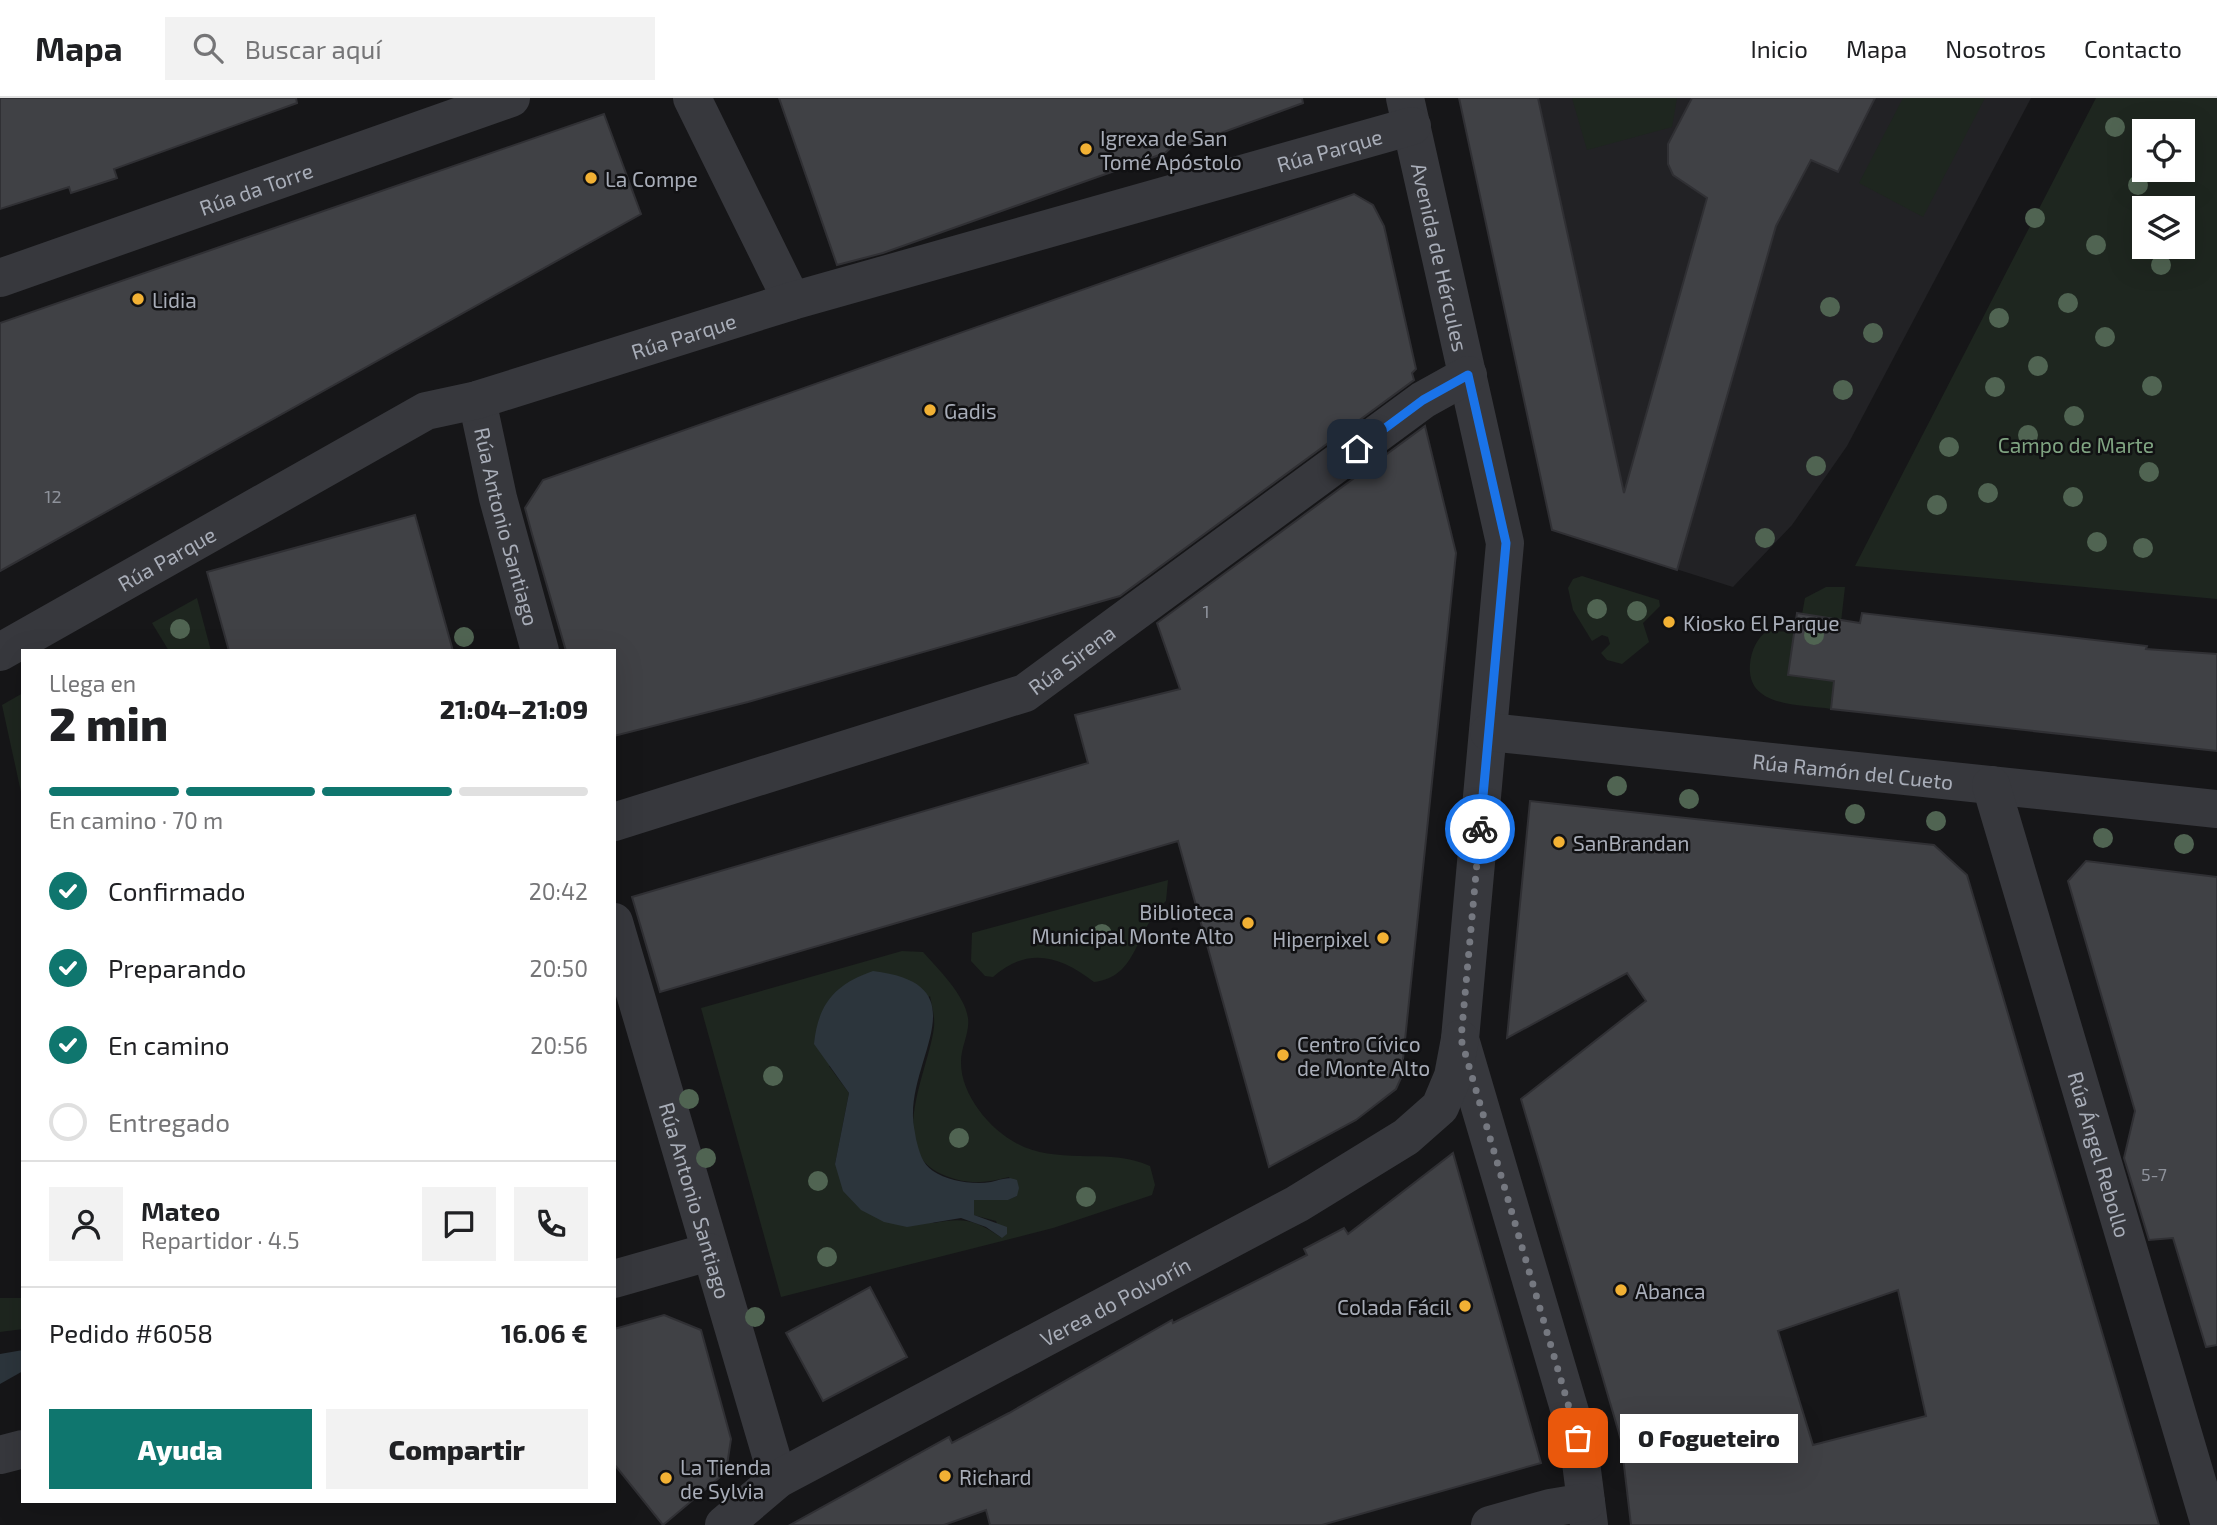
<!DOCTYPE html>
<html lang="es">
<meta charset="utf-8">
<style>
:root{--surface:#fff;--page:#f2f2f2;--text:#202124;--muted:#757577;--line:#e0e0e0;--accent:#0f766e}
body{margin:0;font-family:"Exo 2",sans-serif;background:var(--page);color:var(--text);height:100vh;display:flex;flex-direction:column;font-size:26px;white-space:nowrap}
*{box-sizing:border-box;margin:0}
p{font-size:23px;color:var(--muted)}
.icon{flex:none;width:38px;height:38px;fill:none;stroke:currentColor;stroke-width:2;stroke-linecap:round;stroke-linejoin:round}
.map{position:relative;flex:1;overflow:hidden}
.side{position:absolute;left:21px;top:551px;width:595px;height:854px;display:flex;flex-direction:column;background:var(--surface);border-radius:0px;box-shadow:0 7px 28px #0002}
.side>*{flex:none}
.tools{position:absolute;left:2132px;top:21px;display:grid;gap:14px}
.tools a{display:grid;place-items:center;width:63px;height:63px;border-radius:0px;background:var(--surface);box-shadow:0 7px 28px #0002;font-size:35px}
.pin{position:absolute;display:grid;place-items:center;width:60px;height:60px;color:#fff;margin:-30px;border-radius:14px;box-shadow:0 4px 10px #0006}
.courier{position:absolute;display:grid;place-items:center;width:70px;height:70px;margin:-35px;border:5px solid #1a73e8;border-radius:50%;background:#fff;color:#222;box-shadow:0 2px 9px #0007}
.bubble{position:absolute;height:49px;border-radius:0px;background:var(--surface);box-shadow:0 7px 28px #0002;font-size:23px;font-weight:800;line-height:49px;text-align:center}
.overview em{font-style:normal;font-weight:800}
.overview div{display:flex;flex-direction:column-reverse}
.overview{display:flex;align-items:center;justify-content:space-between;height:119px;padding:0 28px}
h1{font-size:46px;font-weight:800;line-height:52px}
.bar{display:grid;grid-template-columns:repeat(4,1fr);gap:10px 7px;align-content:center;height:84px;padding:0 28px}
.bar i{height:9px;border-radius:5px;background:var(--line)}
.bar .current{background:var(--accent)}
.bar p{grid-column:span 4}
.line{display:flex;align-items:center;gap:18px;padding:0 28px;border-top:2px solid var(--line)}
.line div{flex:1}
.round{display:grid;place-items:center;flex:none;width:74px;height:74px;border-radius:0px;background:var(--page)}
ol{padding:0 28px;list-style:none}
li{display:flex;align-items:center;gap:21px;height:77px}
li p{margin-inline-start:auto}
li .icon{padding:7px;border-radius:50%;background:var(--accent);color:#fff;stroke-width:4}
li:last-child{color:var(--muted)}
li i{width:38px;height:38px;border:4px solid var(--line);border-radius:50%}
.primary-button{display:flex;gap:14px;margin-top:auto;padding:14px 28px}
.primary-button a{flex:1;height:80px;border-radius:0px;background:var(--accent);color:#fff;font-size:28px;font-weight:800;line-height:80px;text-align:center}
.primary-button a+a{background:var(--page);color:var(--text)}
header{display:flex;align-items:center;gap:42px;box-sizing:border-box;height:98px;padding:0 35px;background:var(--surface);border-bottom:2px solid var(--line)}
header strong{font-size:33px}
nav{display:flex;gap:38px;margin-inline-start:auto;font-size:24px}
.search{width:490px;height:63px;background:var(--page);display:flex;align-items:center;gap:18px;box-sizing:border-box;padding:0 24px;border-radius:0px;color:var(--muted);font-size:26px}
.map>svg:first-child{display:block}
.built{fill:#222225}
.green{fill:#1e261f;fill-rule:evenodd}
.water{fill:#2c353c}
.building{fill:#404145;stroke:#303034;stroke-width:2;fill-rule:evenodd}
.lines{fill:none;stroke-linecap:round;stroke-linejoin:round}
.minor{stroke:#37383d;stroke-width:38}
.tree{fill:#506452}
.done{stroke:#757880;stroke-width:7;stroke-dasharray:0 12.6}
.route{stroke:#1a73e8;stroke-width:9}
.poi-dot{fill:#f2b134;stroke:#111113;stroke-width:2.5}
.labels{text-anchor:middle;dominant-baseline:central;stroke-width:5;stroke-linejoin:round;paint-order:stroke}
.number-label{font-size:18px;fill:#8e929b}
.poi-label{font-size:21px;fill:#a8adb8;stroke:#111113;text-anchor:start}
.street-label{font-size:21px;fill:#a8adb8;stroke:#111113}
.park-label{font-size:21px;fill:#7fa381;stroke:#111113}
</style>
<header>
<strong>Mapa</strong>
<div class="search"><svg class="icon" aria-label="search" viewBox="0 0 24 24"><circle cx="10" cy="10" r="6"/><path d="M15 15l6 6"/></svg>Buscar aquí</div>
<nav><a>Inicio</a><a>Mapa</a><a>Nosotros</a><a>Contacto</a></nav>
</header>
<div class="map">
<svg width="2217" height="1427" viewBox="0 0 2217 1427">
<rect width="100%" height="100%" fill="#161618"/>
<path class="built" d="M1459 0H2031L1847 348 1792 427 1733 489 1552 432Z"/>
<g class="green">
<path d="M1572 0H1677L1672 29 1587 52Z"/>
<path d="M1903 0H1985L1923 119 1859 85Z"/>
<path d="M2096 0H2217V501L1855 468ZM2144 33H2182V72H2144ZM2144 110H2182V149H2144Z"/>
<path d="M1582 478 1659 502 1660 508 1643 525 1649 544 1622 566 1607 562 1601 555 1610 546 1608 539 1602 537 1592 543 1573 512 1568 490 1573 481Z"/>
<path d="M1826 489H1845L1831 611C1800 606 1746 610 1750 566 1751 553 1757 539 1768 533L1795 534 1801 522 1805 500Z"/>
<path d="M197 500 211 553H169L152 525Z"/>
<path d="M23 595V693L21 694 2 607Z"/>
<path d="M1168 782 1166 803C1134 832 1139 879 1094 884 1060 858 1028 848 993 879L985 878 971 863 972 835Z"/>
<path d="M902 853 923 854C938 871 965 897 968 920 970 934 961 949 961 963 960 998 993 1036 1024 1049 1065 1066 1111 1050 1150 1068L1155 1087 1152 1097 1053 1130 781 1199 701 910ZM930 898C932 908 935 919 934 929 929 973 883 1055 946 1078 968 1087 987 1085 1009 1079L1017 1098 1007 1102H974L973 1117 996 1123 1002 1140C976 1122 964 1119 934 1125L835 1066 849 995 829 968Z"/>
<path d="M0 1200H23V1231L0 1234Z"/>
</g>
<g class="water">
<path d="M873 873C980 886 911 956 913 1019 913 1026 915 1034 916 1041 919 1053 922 1066 933 1073 948 1083 973 1087 991 1084 1001 1082 1007 1078 1017 1082L1019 1090 1017 1098 1008 1102H974V1117L1007 1129V1136L1002 1140 986 1129 961 1120 907 1129 884 1124 861 1112 843 1093 835 1066 849 995 814 946C818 906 835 886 873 873Z"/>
<path d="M23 1252V1273L0 1286V1256Z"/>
</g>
<g class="building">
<path d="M0 0H296L297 5 114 71 117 80 71 95 69 89 0 111Z"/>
<path d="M779 0H1302L1303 5 1191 46 1174 47 1165 55 883 155 837 167Z"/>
<path d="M1459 0H1538L1624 395 1707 100 1673 77 1668 66V46L1692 0H1875L1838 74 1811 62 1776 128 1677 472 1552 432Z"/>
<path d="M604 16 641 116 0 473V225Z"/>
<path d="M1354 96 1373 107 1384 128 1416 271 1412 275 1414 282 1120 498 748 604 614 638V553H566L532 436 525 410 543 382Z"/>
<path d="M1425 328 1456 455 1401 980 1396 991 1356 1022 1269 1069 1178 743 660 894 632 799 1088 665 1075 617 1180 591 1157 525Z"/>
<path d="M415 417 453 553H229L207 474Z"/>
<path d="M1797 515 1860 525 1862 515 2147 548 2146 551 2217 556V653L1831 611 1834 583 1788 577Z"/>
<path d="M1530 703 1934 747 1967 777 2159 1427H1631L1621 1342 1521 1001 1646 903 1627 875 1507 940ZM1898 1192 1926 1318 1813 1347 1778 1233Z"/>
<path d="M2086 763 2217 779V1247L2206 1249 2173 1140 2149 1142 2124 1060 2135 1013 2068 783Z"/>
<path d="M1453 1055 1541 1365 1322 1427H990L986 1412 944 1427H790L949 1339 952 1345 1009 1315 1172 1222 1173 1225 1307 1157 1304 1151 1344 1130 1348 1136Z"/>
<path d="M870 1189 907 1259 823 1303 786 1235Z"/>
<path d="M664 1217 701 1232 731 1341 726 1374 663 1427 614 1366V1231Z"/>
</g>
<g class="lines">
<g class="minor">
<path d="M692 0 792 203"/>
<path id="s1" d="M1405 0 1505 445 1460 941 1578 1341 1589 1427"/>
<path id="s2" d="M0 180 511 0"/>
<path id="s3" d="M477 302 498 400 540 553"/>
<path id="s4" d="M0 554 426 313 477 302 792 203 1412 28"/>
<path id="s5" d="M1489 634 2217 711"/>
<path id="s6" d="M1991 687 2210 1427"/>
<path id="s7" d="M614 724 1025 595 1423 302 1468 277"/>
<path id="s8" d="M614 824 778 1381"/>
<path d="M614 1181 709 1154"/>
<path d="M0 1357 23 1351"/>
<path id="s9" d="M724 1427 778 1381 1297 1106 1406 1039 1440 1009 1453 978 1460 941"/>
<path d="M1490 1427 1550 1410 1586 1404"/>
</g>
</g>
<g class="tree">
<circle cx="2115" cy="29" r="10"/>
<circle cx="2138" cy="87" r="10"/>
<circle cx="2035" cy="120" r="10"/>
<circle cx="2096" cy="147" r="10"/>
<circle cx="2161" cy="167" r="10"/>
<circle cx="2068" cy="205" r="10"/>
<circle cx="1830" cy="209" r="10"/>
<circle cx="1999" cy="220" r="10"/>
<circle cx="1873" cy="235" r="10"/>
<circle cx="2105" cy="239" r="10"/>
<circle cx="2038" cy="268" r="10"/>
<circle cx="2152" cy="288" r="10"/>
<circle cx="1995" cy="289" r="10"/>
<circle cx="1843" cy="292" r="10"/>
<circle cx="2074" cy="318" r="10"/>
<circle cx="2028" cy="337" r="10"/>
<circle cx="1949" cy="349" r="10"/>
<circle cx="1816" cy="368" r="10"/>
<circle cx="2149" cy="374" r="10"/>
<circle cx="1988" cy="395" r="10"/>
<circle cx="2073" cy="399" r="10"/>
<circle cx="1937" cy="407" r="10"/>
<circle cx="1765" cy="440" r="10"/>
<circle cx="2097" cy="444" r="10"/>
<circle cx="2143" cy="450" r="10"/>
<circle cx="1597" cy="511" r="10"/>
<circle cx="1637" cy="513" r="10"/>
<circle cx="180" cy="531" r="10"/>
<circle cx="1814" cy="537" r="10"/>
<circle cx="464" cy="539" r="10"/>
<circle cx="1617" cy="688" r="10"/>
<circle cx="1689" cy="701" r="10"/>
<circle cx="1855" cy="716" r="10"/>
<circle cx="1936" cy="723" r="10"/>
<circle cx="2103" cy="740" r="10"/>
<circle cx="2184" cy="746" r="10"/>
<circle cx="1102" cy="836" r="10"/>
<circle cx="773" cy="978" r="10"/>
<circle cx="689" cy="1001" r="10"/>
<circle cx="959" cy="1040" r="10"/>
<circle cx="706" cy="1060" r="10"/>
<circle cx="818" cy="1083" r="10"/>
<circle cx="1086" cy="1099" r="10"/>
<circle cx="827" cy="1159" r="10"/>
<circle cx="755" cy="1219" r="10"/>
</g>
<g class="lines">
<path class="done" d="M1480 731 1461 941 1578 1340"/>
<path class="route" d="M1357 351 1423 302 1468 277 1506 445 1480 731"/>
</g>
<g class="poi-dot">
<circle cx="1086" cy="51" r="7"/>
<circle cx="591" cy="80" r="7"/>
<circle cx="138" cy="201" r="7"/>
<circle cx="930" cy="312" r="7"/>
<circle cx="1669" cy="524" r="7"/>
<circle cx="1559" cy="744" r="7"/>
<circle cx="1248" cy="825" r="7"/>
<circle cx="1383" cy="840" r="7"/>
<circle cx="1283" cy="957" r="7"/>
<circle cx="1621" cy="1192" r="7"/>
<circle cx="1465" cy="1208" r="7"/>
<circle cx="945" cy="1378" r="7"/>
<circle cx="666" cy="1380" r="7"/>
</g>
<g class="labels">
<g class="number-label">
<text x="53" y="398">12</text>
<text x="1206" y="513">1</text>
<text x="2154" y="1076">5-7</text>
</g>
<g class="poi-label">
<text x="1100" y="39">Igrexa de San<tspan x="1100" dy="24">Tomé Apóstolo</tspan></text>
<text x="605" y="80">La Compe</text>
<text x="152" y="201">Lidia</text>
<text x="944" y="312">Gadis</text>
<text x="1683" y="524">Kiosko El Parque</text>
<text x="1573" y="744">SanBrandan</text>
<text x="1234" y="813" text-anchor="end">Biblioteca<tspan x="1234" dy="24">Municipal Monte Alto</tspan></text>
<text x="1369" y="840" text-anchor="end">Hiperpixel</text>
<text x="1297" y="945">Centro Cívico<tspan x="1297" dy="24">de Monte Alto</tspan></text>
<text x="1635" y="1192">Abanca</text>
<text x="1451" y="1208" text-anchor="end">Colada Fácil</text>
<text x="680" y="1368">La Tienda<tspan x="680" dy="24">de Sylvia</tspan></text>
<text x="959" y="1378">Richard</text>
</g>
<g class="street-label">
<text stroke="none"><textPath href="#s4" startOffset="1430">Rúa Parque</textPath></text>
<text stroke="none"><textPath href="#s2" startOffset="271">Rúa da Torre</textPath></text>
<text stroke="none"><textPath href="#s1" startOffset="163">Avenida de Hércules</textPath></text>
<text stroke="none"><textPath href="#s4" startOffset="758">Rúa Parque</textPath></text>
<text stroke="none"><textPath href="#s3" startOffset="130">Rúa Antonio Santiago</textPath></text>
<text stroke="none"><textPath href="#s4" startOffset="191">Rúa Parque</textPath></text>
<text stroke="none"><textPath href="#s7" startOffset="488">Rúa Sirena</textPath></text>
<text stroke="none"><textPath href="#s5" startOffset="366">Rúa Ramón del Cueto</textPath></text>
<text stroke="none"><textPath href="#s6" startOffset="385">Rúa Ángel Rebollo</textPath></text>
<text stroke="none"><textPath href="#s8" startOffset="290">Rúa Antonio Santiago</textPath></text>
<text stroke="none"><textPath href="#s9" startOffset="452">Verea do Polvorín</textPath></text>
</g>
<g class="park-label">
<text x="2076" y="346">Campo de Marte</text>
</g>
</g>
</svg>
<div class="tools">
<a><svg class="icon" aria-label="locate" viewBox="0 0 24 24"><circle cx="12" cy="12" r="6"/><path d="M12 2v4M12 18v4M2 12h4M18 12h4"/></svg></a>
<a><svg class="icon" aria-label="layers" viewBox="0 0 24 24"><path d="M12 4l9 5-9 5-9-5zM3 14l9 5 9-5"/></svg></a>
</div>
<div class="pin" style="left:1578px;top:1340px;background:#ea580c"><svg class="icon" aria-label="bag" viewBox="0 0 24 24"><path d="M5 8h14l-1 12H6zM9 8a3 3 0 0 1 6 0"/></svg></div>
<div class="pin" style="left:1357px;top:351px;background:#1f2937"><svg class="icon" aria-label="home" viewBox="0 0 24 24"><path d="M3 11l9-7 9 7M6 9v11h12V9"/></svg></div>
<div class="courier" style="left:1480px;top:731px"><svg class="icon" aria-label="bike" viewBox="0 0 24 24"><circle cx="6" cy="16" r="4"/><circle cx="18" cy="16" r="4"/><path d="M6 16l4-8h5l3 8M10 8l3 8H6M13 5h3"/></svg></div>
<div class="bubble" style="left:1620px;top:1316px;width:178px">O Fogueteiro</div>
<section class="side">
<div class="overview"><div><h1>2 min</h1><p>Llega en</p></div><em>21:04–21:09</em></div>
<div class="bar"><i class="current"></i><i class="current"></i><i class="current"></i><i></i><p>En camino · 70 m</p></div>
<ol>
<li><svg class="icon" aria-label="check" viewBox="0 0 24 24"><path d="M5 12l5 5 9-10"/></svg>Confirmado<p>20:42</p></li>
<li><svg class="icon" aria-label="check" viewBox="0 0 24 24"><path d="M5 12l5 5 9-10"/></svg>Preparando<p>20:50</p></li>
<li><svg class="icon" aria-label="check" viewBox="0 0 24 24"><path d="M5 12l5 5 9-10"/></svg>En camino<p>20:56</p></li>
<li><i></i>Entregado</li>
</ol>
<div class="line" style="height:126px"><a class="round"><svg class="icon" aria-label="person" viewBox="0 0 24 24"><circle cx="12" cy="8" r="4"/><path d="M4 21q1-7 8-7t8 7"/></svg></a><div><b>Mateo</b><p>Repartidor · 4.5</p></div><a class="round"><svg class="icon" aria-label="chat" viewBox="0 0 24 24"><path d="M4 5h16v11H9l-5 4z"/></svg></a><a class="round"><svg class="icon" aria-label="phone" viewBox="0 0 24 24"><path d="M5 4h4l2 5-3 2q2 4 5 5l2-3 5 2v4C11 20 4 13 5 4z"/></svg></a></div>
<div class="line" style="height:91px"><div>Pedido #6058</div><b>16.06 €</b></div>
<div class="primary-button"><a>Ayuda</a><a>Compartir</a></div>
</section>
</div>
